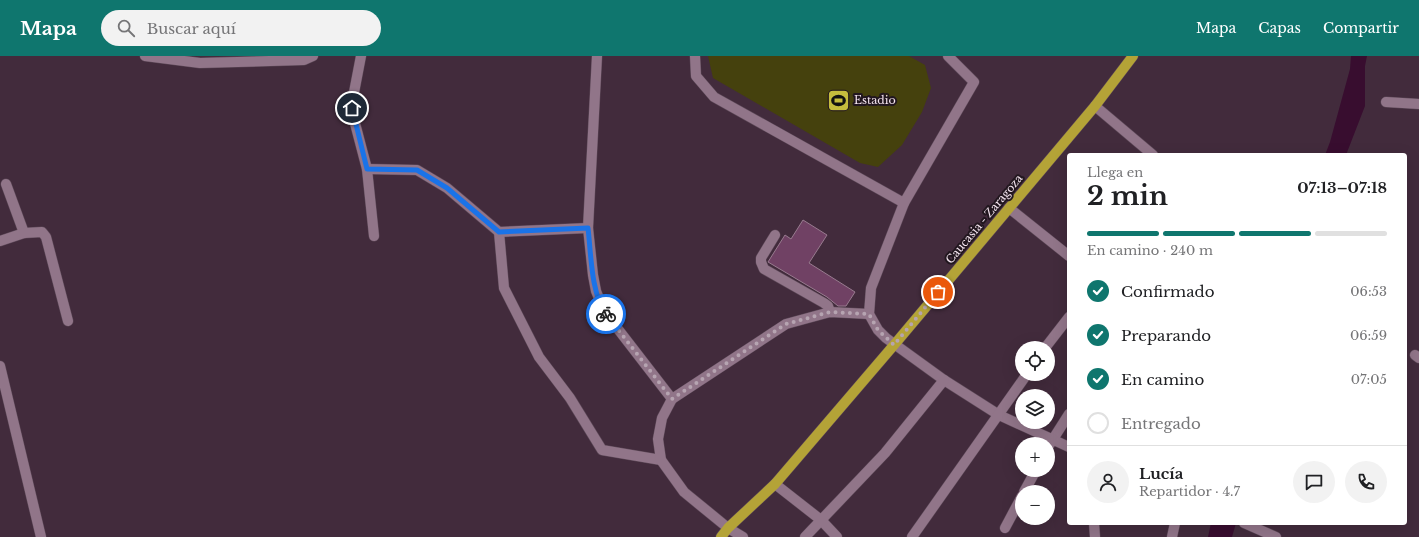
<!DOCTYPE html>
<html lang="es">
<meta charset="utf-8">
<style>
:root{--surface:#fff;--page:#f2f2f2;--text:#202124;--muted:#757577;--line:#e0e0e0;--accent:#0f766e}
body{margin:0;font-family:"Libre Baskerville",serif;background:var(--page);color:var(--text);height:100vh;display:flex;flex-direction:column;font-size:15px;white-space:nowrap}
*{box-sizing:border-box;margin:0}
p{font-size:13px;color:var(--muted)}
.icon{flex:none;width:22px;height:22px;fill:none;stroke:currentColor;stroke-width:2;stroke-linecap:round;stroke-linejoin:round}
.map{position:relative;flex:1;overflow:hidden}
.drawer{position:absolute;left:1067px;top:97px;width:340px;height:372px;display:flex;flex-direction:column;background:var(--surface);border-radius:4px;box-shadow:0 4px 16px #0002}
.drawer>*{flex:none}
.tools{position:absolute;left:1015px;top:285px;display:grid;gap:8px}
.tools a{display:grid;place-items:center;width:40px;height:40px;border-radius:50%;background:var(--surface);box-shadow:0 4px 16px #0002;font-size:20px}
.pin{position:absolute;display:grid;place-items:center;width:34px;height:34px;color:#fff;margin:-17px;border:2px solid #fff;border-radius:50%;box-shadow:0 1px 4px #0007}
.courier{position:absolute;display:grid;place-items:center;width:40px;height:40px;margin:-20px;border:3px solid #1a73e8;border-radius:50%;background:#fff;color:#222;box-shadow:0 1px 5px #0007}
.summary em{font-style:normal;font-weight:700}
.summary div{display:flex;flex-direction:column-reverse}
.summary{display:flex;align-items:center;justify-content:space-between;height:68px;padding:0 20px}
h1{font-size:26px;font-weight:700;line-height:30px}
.bar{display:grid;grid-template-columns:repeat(4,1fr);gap:6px 4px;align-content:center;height:48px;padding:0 20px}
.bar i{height:5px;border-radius:3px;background:var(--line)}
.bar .active{background:var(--accent)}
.bar p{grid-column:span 4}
.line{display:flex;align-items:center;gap:10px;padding:0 20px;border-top:1px solid var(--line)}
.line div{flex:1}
.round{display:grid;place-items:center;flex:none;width:42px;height:42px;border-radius:21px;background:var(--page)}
ol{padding:0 20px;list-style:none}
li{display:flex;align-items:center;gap:12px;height:44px}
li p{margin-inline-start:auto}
li .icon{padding:4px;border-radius:50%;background:var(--accent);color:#fff;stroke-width:4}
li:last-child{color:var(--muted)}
li i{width:22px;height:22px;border:2px solid var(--line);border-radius:50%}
header{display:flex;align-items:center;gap:24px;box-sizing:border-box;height:56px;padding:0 20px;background:var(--accent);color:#fff}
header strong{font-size:19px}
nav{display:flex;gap:22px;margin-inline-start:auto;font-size:14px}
.search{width:280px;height:36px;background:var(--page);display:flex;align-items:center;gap:10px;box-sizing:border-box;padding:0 14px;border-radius:22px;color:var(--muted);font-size:15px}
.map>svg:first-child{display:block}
.green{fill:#45410d}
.water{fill:#380d2f}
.building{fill:#704164;stroke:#987b8f}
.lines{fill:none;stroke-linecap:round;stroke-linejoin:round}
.minor-casing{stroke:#5d4958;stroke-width:11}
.major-casing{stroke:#5d4958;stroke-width:11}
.minor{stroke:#917589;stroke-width:10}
.major{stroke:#b4a337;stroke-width:10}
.done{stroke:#b6a4b1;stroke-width:4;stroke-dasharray:0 7.2}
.route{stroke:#1a73e8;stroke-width:5}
.labels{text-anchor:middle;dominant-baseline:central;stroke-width:4;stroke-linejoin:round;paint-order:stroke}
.poi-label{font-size:11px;fill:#f5e5f0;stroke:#22171f;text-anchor:start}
.street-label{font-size:11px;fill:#f5e5f0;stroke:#22171f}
</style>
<header>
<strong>Mapa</strong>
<div class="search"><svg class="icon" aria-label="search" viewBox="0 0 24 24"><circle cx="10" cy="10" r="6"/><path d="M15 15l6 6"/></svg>Buscar aquí</div>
<nav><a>Mapa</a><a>Capas</a><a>Compartir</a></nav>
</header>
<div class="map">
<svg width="1419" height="481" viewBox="0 0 1419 481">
<rect width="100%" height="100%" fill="#422b3c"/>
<path class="green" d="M708 0H909L925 9 931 32 922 56 902 89 878 111 860 107 713 22Z"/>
<g class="water">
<path d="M1351 0H1367L1365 10V50L1346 99H1325L1330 86 1350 13Z"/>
<path d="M1211 467H1236L1232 481H1208Z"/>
</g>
<path class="building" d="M803 164 827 179 809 207 855 236 846 250H838L827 241 768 206 785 179 791 183Z"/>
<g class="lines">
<defs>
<g id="minor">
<path d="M145 0 200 7 304 4 313 0"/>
<path d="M361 0 351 52 367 113 374 180"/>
<path d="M597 0 588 172 593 219 596 235 604 255 672 343"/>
<path d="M695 0 696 20 714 41 904 147"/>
<path d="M948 0 974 26 904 147 871 232 869 258 878 274 886 282 944 324 999 359 1069 391"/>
<path d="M1386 46 1419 48"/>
<path d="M1095 50 1153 99"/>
<path d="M367 113 417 114 447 132 499 176 504 232 539 301 570 342 602 394 661 404"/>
<path d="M6 128 24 177"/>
<path d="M1009 152 1069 200"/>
<path d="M499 176 588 172"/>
<path d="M775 179 761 202V206L764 213 824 247 828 250 830 256"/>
<path d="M0 185 24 177 42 176 46 181 68 265"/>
<path d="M1045 292 1069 261"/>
<path d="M1415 299 1419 302"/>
<path d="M0 310 41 481"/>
<path d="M1048 391 1069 358"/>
<path d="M775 428 821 464 837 481"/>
<path d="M1024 436 1036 414"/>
<path d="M1094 467 1095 481"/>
<path d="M1244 467 1276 481"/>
<path d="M1005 472 1022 440"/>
<path d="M743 481 728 472 684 436 661 404 658 383 662 362 672 343 786 268 830 256 869 258"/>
<path d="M805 481 885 397 944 324"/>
<path d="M912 481 1027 318"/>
<path d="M1172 481 1175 467"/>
</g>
<path id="major" d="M721 481 728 472 775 428 894 289 1095 50 1133 0"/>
</defs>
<use href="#minor" class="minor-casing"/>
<use href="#major" class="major-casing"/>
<use href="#minor" class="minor"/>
<use href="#major" class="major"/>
</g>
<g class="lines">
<path class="done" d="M606 258 672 343 786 268 830 256 869 258 878 274 894 289 938 236"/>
<path class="route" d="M352 52 367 113 417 114 447 132 499 176 588 172C591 197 591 238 606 258"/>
</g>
<defs>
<symbol id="stadium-square" viewBox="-11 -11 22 22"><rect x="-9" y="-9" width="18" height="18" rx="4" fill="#c5bc3d" stroke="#22171f"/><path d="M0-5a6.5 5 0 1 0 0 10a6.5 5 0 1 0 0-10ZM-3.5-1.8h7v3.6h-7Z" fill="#111"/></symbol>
</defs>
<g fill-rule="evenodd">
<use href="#stadium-square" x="826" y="32" width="25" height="25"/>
</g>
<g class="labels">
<g class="poi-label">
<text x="854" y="44">Estadio</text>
</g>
<g class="street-label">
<text transform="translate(984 163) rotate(-50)">Caucasia - Zaragoza</text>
</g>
</g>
</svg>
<div class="tools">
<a><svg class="icon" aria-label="locate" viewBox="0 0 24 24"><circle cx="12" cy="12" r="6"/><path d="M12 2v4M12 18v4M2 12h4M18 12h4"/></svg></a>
<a><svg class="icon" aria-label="layers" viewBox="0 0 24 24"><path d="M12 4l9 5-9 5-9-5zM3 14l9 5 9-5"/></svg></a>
<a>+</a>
<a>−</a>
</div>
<div class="pin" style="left:938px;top:236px;background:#ea580c"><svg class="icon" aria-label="bag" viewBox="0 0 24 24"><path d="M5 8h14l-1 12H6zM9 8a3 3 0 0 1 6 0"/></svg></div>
<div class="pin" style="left:352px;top:52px;background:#1f2937"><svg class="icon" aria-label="home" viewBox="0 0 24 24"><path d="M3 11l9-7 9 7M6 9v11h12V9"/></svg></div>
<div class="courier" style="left:606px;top:258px"><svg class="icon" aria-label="bike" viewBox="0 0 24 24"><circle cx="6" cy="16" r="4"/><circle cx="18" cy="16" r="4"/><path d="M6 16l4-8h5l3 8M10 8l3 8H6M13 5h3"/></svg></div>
<section class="drawer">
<div class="summary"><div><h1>2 min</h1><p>Llega en</p></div><em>07:13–07:18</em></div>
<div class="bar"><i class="active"></i><i class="active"></i><i class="active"></i><i></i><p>En camino · 240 m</p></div>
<ol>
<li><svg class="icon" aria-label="check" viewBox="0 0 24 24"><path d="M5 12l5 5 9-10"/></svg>Confirmado<p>06:53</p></li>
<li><svg class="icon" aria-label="check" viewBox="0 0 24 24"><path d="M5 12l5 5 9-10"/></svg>Preparando<p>06:59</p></li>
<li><svg class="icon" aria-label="check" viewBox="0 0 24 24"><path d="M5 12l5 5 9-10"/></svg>En camino<p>07:05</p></li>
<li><i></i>Entregado</li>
</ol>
<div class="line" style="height:72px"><a class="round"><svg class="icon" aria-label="person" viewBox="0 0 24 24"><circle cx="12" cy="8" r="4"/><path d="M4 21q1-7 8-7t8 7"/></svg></a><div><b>Lucía</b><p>Repartidor · 4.7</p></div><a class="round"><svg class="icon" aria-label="chat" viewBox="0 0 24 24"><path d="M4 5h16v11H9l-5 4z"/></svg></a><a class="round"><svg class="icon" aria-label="phone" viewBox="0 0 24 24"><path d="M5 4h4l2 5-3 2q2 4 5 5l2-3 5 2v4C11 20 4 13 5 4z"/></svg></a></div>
</section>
</div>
